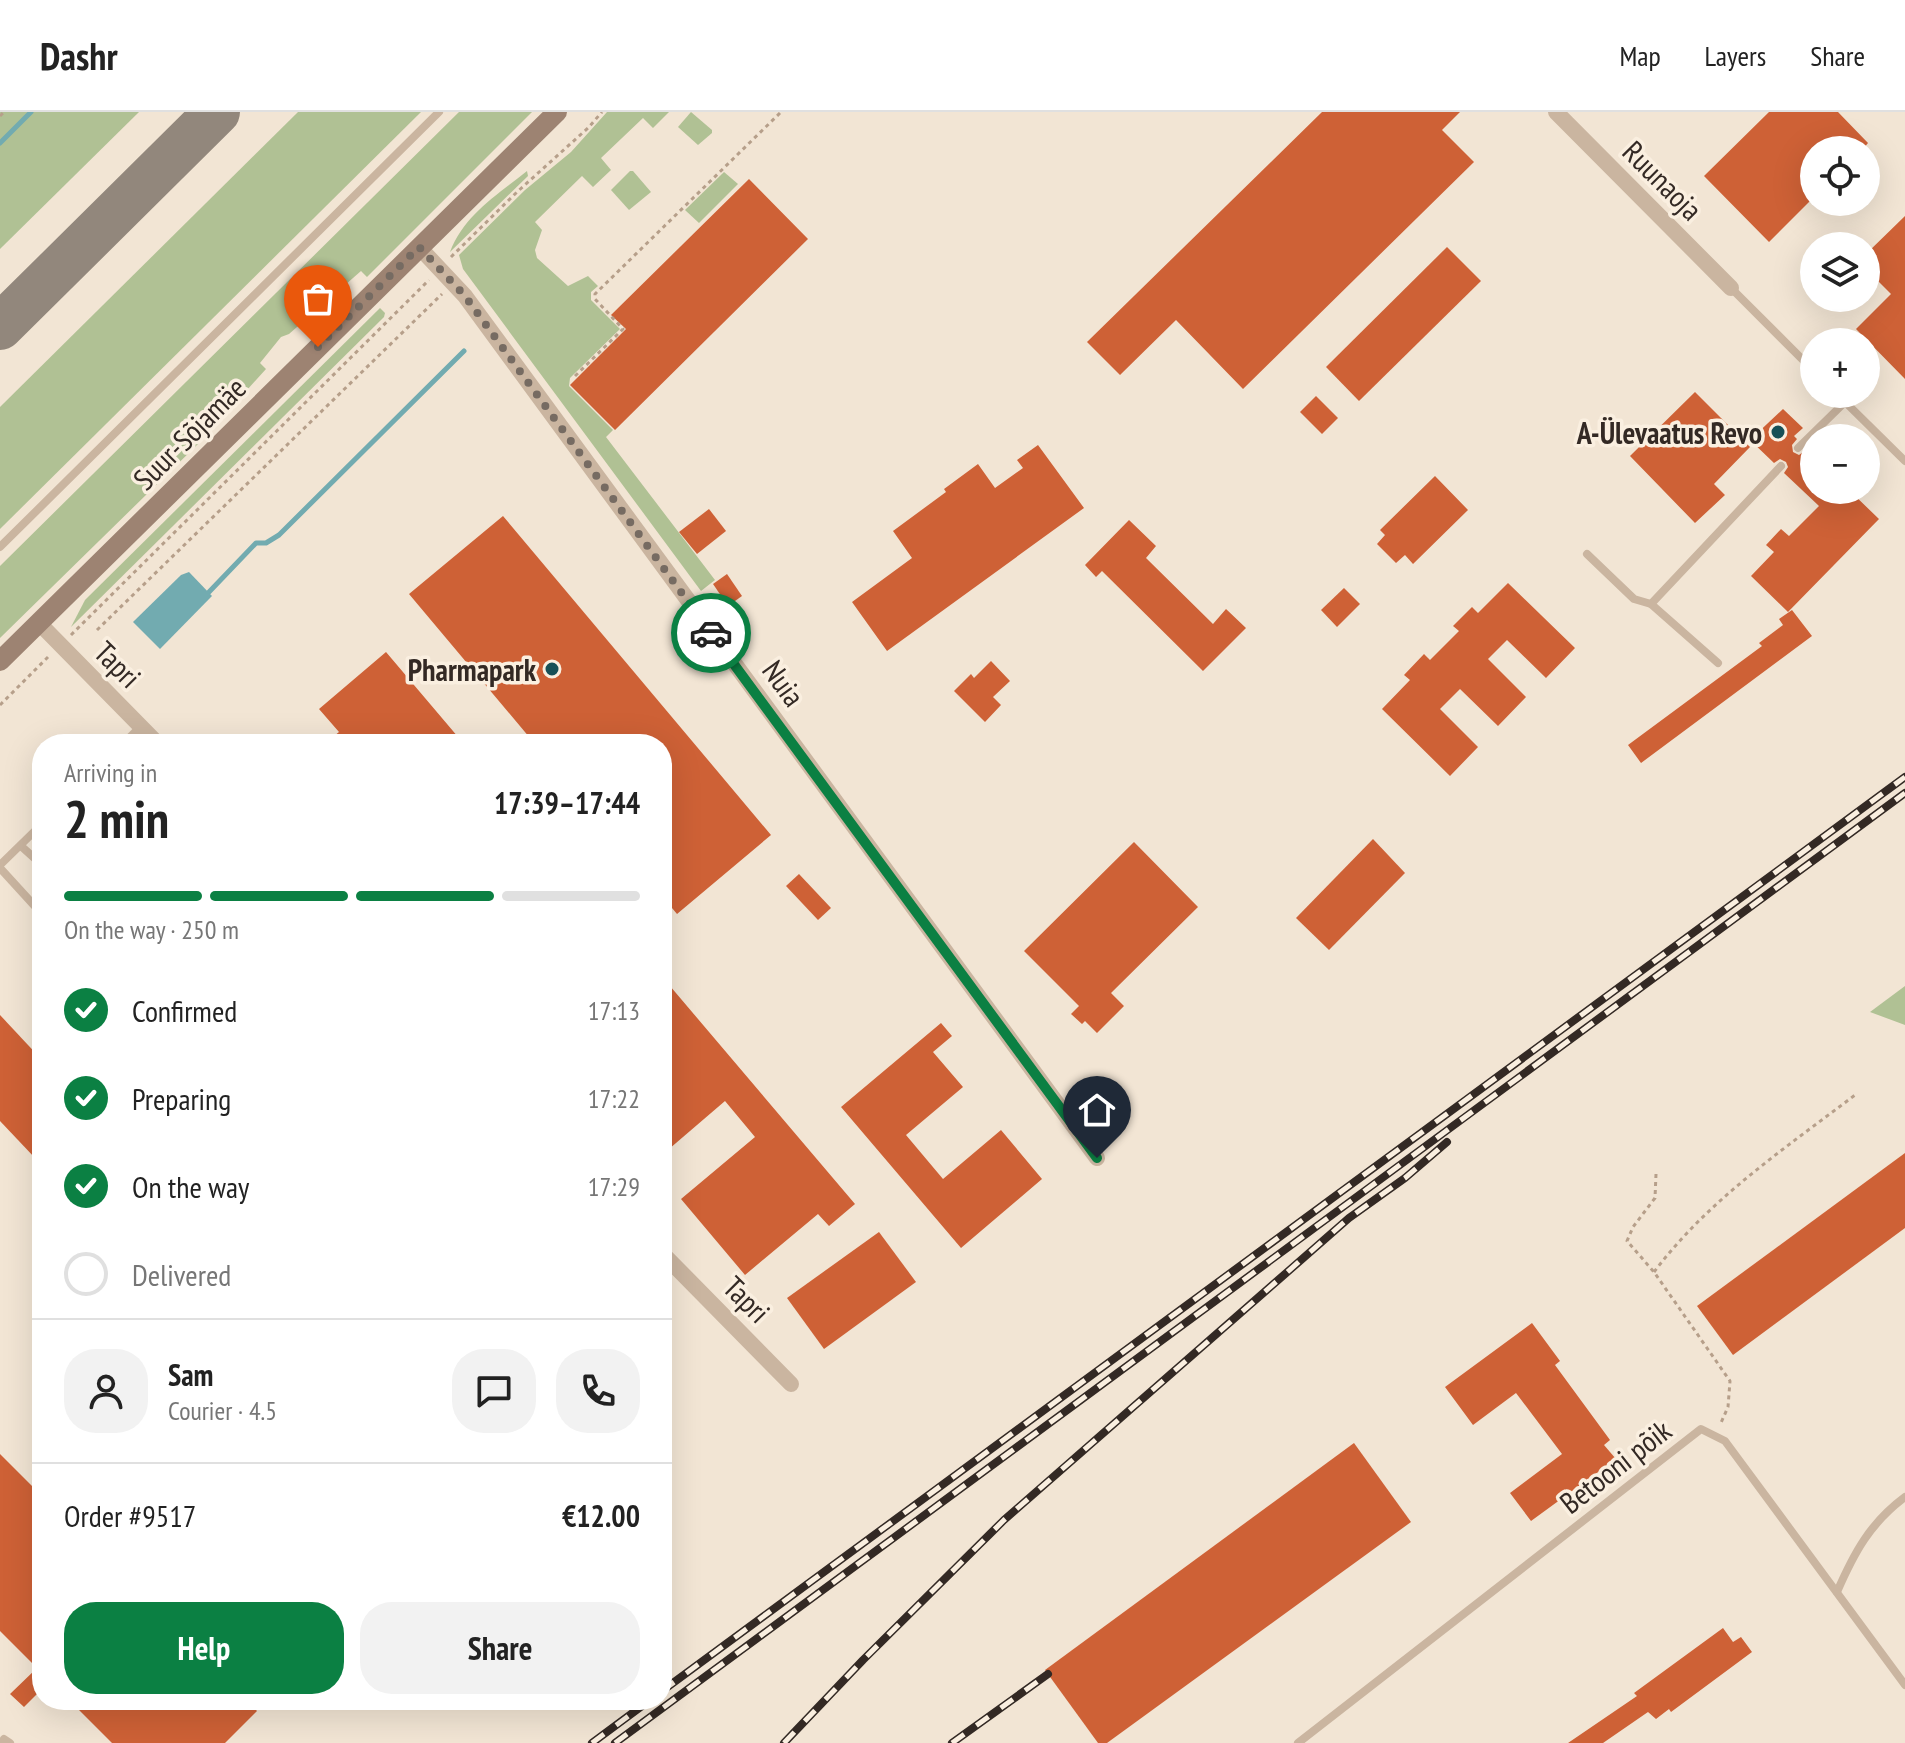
<!DOCTYPE html>
<meta charset="utf-8">
<style>
:root{--surface:#fff;--page:#f2f2f2;--text:#222;--muted:#767676;--line:#e0e0e0;--accent:#0b8043}
body{margin:0;font-family:"PT Sans Narrow",sans-serif;background:var(--page);color:var(--text);height:100vh;display:flex;flex-direction:column;font-size:30px;white-space:nowrap}
*{box-sizing:border-box;margin:0}
p{font-size:26px;color:var(--muted)}
.icon{flex:none;width:44px;height:44px;fill:none;stroke:currentColor;stroke-width:2;stroke-linecap:round;stroke-linejoin:round}
.map{position:relative;flex:1;overflow:hidden}
.side{position:absolute;left:32px;top:622px;width:640px;height:976px;display:flex;flex-direction:column;background:var(--surface);border-radius:32px;box-shadow:0 8px 32px #0002}
.side>*{flex:none}
.buttons{position:absolute;left:1800px;top:24px;display:grid;gap:16px}
.buttons a{display:grid;place-items:center;width:80px;height:80px;border-radius:50%;background:var(--surface);box-shadow:0 8px 32px #0002;font-size:40px}
.pin{position:absolute;display:grid;place-items:center;width:68px;height:68px;color:#fff;margin:-82px -34px;border-radius:50% 50% 50% 0;rotate:-45deg;box-shadow:0 0 8px #0007}
.pin .icon{rotate:45deg}
.courier{position:absolute;display:grid;place-items:center;width:80px;height:80px;margin:-40px;border:6px solid #0b8043;border-radius:50%;background:#fff;color:#222;box-shadow:0 2px 10px #0007}
.headline em{font-style:normal;font-weight:600}
.headline div{display:flex;flex-direction:column-reverse}
.headline{display:flex;align-items:center;justify-content:space-between;height:136px;padding:0 32px}
h1{font-size:52px;font-weight:600;line-height:60px}
.bar{display:grid;grid-template-columns:repeat(4,1fr);gap:12px 8px;align-content:center;height:96px;padding:0 32px}
.bar i{height:10px;border-radius:6px;background:var(--line)}
.bar .current{background:var(--accent)}
.bar p{grid-column:span 4}
.line{display:flex;align-items:center;gap:20px;padding:0 32px;border-top:2px solid var(--line)}
.line div{flex:1}
.round{display:grid;place-items:center;flex:none;width:84px;height:84px;border-radius:32px;background:var(--page)}
ol{padding:0 32px;list-style:none}
li{display:flex;align-items:center;gap:24px;height:88px}
li p{margin-inline-start:auto}
li .icon{padding:8px;border-radius:50%;background:var(--accent);color:#fff;stroke-width:4}
li:last-child{color:var(--muted)}
li i{width:44px;height:44px;border:4px solid var(--line);border-radius:50%}
.button{display:flex;gap:16px;margin-top:auto;padding:16px 32px}
.button a{flex:1;height:92px;border-radius:32px;background:var(--accent);color:#fff;font-size:32px;font-weight:600;line-height:92px;text-align:center}
.button a+a{background:var(--page);color:var(--text)}
header{display:flex;align-items:center;gap:48px;box-sizing:border-box;height:112px;padding:0 40px;background:var(--surface);border-bottom:2px solid var(--line)}
header strong{font-size:38px}
nav{display:flex;gap:44px;margin-inline-start:auto;font-size:28px}
.map>svg:first-child{display:block}
.green{fill:#b0c194}
.water{fill:#72abb0}
.lines{fill:none;stroke-linecap:round;stroke-linejoin:round}
.stream{stroke:#72abb0;stroke-width:5}
.taxiway{stroke:#92877c;stroke-width:46}
.building{fill:#ce6136}
.path{stroke:#b69f8a;stroke-width:3;stroke-dasharray:4 4;stroke-linecap:butt}
.lane{stroke:#cab5a0;stroke-width:8}
.street{stroke:#cab5a0;stroke-width:16}
.secondary{stroke:#9d8372;stroke-width:20}
.rail-casing{stroke:#332924;stroke-width:8}
.rail{stroke:#faefe0;stroke-width:5;stroke-dasharray:15;stroke-linecap:butt}
.done{stroke:#766b62;stroke-width:8;stroke-dasharray:0 14.4}
.route{stroke:#0b8043;stroke-width:10}
.poi-dot{fill:#175057;stroke:#faefe0;stroke-width:3}
.labels{text-anchor:middle;dominant-baseline:central;stroke-width:7;stroke-linejoin:round;paint-order:stroke}
.street-label{font-size:30px;fill:#332924;stroke:#faefe0}
.poi-label{font-size:30px;font-weight:bold;fill:#332924;stroke:#faefe0;text-anchor:end}
</style>
<header>
<strong>Dashr</strong>
<nav><a>Map</a><a>Layers</a><a>Share</a></nav>
</header>
<div class="map">
<svg width="1905" height="1631" viewBox="0 0 1905 1631">
<rect width="100%" height="100%" fill="#f2e5d4"/>
<g class="green">
<path d="M0 0H139L0 137Z"/>
<path d="M298 0H421L0 417V295Z"/>
<path d="M459 0H532L367 165 361 159 289 222 281 225 260 251 266 257 198 332 0 526V454Z"/>
<path d="M607 0H669L653 16 643 6 601 46 611 58 593 75 582 64 535 110 542 118 535 138 537 146 568 174 588 164 598 174 591 180V188L620 217 570 266 569 274 613 318 606 325 715 468 701 479 463 157 459 143 525 78 571 40Z"/>
<path d="M691 0 712 18V21L698 33 678 15Z"/>
<path d="M527 59 528 64 450 140C464 103 497 83 527 59Z"/>
<path d="M630 59H633L651 80 629 98 611 78Z"/>
<path d="M724 60 738 72 699 111 685 98Z"/>
<path d="M380 196 385 201 384 205 71 515 85 488Z"/>
<path d="M1905 874V913L1870 900Z"/>
</g>
<path class="water" d="M189 460 212 484 160 537 133 510 181 463Z"/>
<g class="lines">
<g class="stream">
<path d="M0 31 31 0"/>
<path d="M209 480 256 431H266L279 423 464 239"/>
</g>
<path class="taxiway" d="M0 215 217 0"/>
</g>
<g class="building">
<path d="M1322 0H1460L1442 18 1474 50 1243 277 1176 208 1120 263 1087 230Z"/>
<path d="M1769 0H1838L1868 31 1862 38H1814V85L1769 130 1704 64Z"/>
<path d="M749 67 808 127 615 318 570 273 626 217 611 203Z"/>
<path d="M1905 104V267L1856 217 1891 182 1866 157V142Z"/>
<path d="M1447 135 1481 169 1359 289 1326 255Z"/>
<path d="M1695 280 1750 335 1714 372 1725 383 1695 411 1630 344Z"/>
<path d="M1316 284 1338 306 1322 322 1300 300Z"/>
<path d="M1783 297 1803 316 1794 324 1797 327 1792 333 1793 340 1799 343 1807 337 1814 343V378H1849L1879 407 1788 500 1751 464 1774 440 1766 433 1781 417 1789 424 1819 394 1784 361 1788 355 1786 350 1780 347 1774 351 1750 328Z"/>
<path d="M1038 333 1084 396 887 539 852 490 912 446 893 419 946 380 944 377 978 352 995 376 1023 356 1017 348Z"/>
<path d="M1435 364 1468 398 1413 452 1405 443 1396 451 1377 432 1385 423 1380 418Z"/>
<path d="M709 397 726 419 697 442 679 420Z"/>
<path d="M503 404 771 723 677 802 662 784V632H535L409 482Z"/>
<path d="M1129 408 1156 434 1146 446 1213 512 1226 497 1246 516 1203 559 1102 459 1096 465 1085 453Z"/>
<path d="M727 462 742 484 728 494 713 472Z"/>
<path d="M1508 471 1575 536 1546 566 1507 528 1488 547 1526 585 1498 614 1460 577 1440 597 1478 635 1450 664 1382 597 1410 568 1404 563 1424 542 1430 548 1459 519 1453 514 1472 495 1478 501Z"/>
<path d="M1344 476 1360 492 1337 515 1321 498Z"/>
<path d="M1792 498 1812 524 1641 651 1628 633 1762 534 1759 531 1783 513 1779 507Z"/>
<path d="M386 540 464 632H324L339 620 319 597Z"/>
<path d="M991 549 1010 569 993 585 1001 593 985 610 954 579 971 562 974 566Z"/>
<path d="M1373 727 1405 761 1329 838 1296 806Z"/>
<path d="M1134 730 1198 795 1111 881 1124 894 1097 921 1085 909 1082 912 1071 902 1079 894 1024 839Z"/>
<path d="M799 762 831 796 818 808 786 774Z"/>
<path d="M670 874 855 1092 829 1114 818 1102 745 1163 681 1087 755 1025 725 989 662 1043V881Z"/>
<path d="M0 903 42 948V1039L35 1046 0 1009Z"/>
<path d="M941 911 952 924 933 940 963 975 906 1023 943 1067 1001 1018 1042 1067 961 1136 841 995Z"/>
<path d="M1905 1041V1116L1733 1243 1697 1194Z"/>
<path d="M879 1120 916 1170 824 1237 787 1186Z"/>
<path d="M1532 1211 1560 1249 1555 1253 1610 1328 1604 1333 1616 1347 1531 1409 1510 1381 1562 1342 1516 1281 1473 1313 1445 1275Z"/>
<path d="M1354 1331 1411 1410 1107 1631H1098L1045 1558Z"/>
<path d="M0 1342 42 1384V1577L24 1595 10 1582 37 1556 0 1519Z"/>
<path d="M1723 1516 1733 1530 1741 1525 1752 1540 1671 1600 1669 1597 1656 1607 1648 1600 1603 1631H1568L1637 1584 1634 1581Z"/>
<path d="M69 1588H247L257 1599 225 1631H112Z"/>
</g>
<g class="lines">
<g class="path">
<path d="M0 4 4 0"/>
<path d="M451 145 517 80 588 16 602 0"/>
<path d="M575 264 623 217 595 187V182L781 0"/>
<path d="M97 518 442 182"/>
<path d="M71 523 429 168"/>
<path d="M0 593 48 545"/>
<path d="M1656 1062 1655 1086 1633 1115 1627 1129 1654 1160 1730 1269 1728 1295 1720 1313"/>
<path d="M1654 1160C1708 1088 1784 1037 1855 983"/>
</g>
<g class="lane">
<path d="M1731 176 1814 259"/>
<path d="M1837 282 1905 349"/>
<path d="M1798 336 1845 290"/>
<path d="M0 435 439 0"/>
<path d="M1587 442 1634 487 1651 492"/>
<path d="M1718 551 1651 492 1781 354"/>
<path d="M123 632 141 614"/>
<path d="M21 734 42 753"/>
<path d="M0 753 42 712"/>
<path d="M0 756 42 802"/>
<path d="M1837 1480C1854 1441 1870 1411 1905 1385"/>
<path d="M1 1631 4 1627 10 1631"/>
<path d="M1298 1631 1701 1317 1725 1329 1905 1573"/>
</g>
<g class="street">
<path d="M1556 0 1731 176"/>
<path d="M419 135 465 184 1097 1046"/>
<path d="M39 511 158 632"/>
<path d="M662 1141 791 1272"/>
</g>
<path class="secondary" d="M0 549 557 0"/>
<defs>
<g id="rail">
<path d="M662 1579 1905 665"/>
<path d="M592 1631 650 1588"/>
<path d="M615 1631 1905 681"/>
<path d="M784 1631 863 1548 1004 1408 1349 1106 1405 1066 1447 1030"/>
<path d="M952 1631 1048 1562"/>
</g>
</defs>
<use href="#rail" class="rail-casing"/>
<use href="#rail" class="rail"/>
</g>
<g class="lines">
<path class="done" d="M318 235 419 135 465 184 711 521"/>
<path class="route" d="M711 521 1097 1046"/>
</g>
<g class="poi-dot">
<circle cx="1778" cy="320" r="8"/>
<circle cx="552" cy="557" r="8"/>
</g>
<g class="labels">
<g class="street-label">
<text transform="translate(1663 68) rotate(45)">Ruunaoja</text>
<text transform="translate(189 321) rotate(-45)">Suur-Sõjamäe</text>
<text transform="translate(118 552) rotate(45)">Tapri</text>
<text transform="translate(784 571) rotate(54)">Nuia</text>
<text transform="translate(747 1187) rotate(45)">Tapri</text>
<text transform="translate(1615 1354) rotate(-38)">Betooni põik</text>
</g>
<g class="poi-label">
<text x="1762" y="320">A-Ülevaatus Revo</text>
<text x="536" y="557">Pharmapark</text>
</g>
</g>
</svg>
<div class="buttons">
<a><svg class="icon" aria-label="locate" viewBox="0 0 24 24"><circle cx="12" cy="12" r="6"/><path d="M12 2v4M12 18v4M2 12h4M18 12h4"/></svg></a>
<a><svg class="icon" aria-label="layers" viewBox="0 0 24 24"><path d="M12 4l9 5-9 5-9-5zM3 14l9 5 9-5"/></svg></a>
<a>+</a>
<a>−</a>
</div>
<div class="pin" style="left:318px;top:235px;background:#ea580c"><svg class="icon" aria-label="bag" viewBox="0 0 24 24"><path d="M5 8h14l-1 12H6zM9 8a3 3 0 0 1 6 0"/></svg></div>
<div class="pin" style="left:1097px;top:1046px;background:#1f2937"><svg class="icon" aria-label="home" viewBox="0 0 24 24"><path d="M3 11l9-7 9 7M6 9v11h12V9"/></svg></div>
<div class="courier" style="left:711px;top:521px"><svg class="icon" aria-label="car" viewBox="0 0 24 24"><path d="M5 17H2v-5l4-1 3-4h7l3 4 3 1v5h-3M9 17h6M6 11h13"/><circle cx="7" cy="17" r="2"/><circle cx="17" cy="17" r="2"/></svg></div>
<section class="side">
<div class="headline"><div><h1>2 min</h1><p>Arriving in</p></div><em>17:39–17:44</em></div>
<div class="bar"><i class="current"></i><i class="current"></i><i class="current"></i><i></i><p>On the way · 250 m</p></div>
<ol>
<li><svg class="icon" aria-label="check" viewBox="0 0 24 24"><path d="M5 12l5 5 9-10"/></svg>Confirmed<p>17:13</p></li>
<li><svg class="icon" aria-label="check" viewBox="0 0 24 24"><path d="M5 12l5 5 9-10"/></svg>Preparing<p>17:22</p></li>
<li><svg class="icon" aria-label="check" viewBox="0 0 24 24"><path d="M5 12l5 5 9-10"/></svg>On the way<p>17:29</p></li>
<li><i></i>Delivered</li>
</ol>
<div class="line" style="height:144px"><a class="round"><svg class="icon" aria-label="person" viewBox="0 0 24 24"><circle cx="12" cy="8" r="4"/><path d="M4 21q1-7 8-7t8 7"/></svg></a><div><b>Sam</b><p>Courier · 4.5</p></div><a class="round"><svg class="icon" aria-label="chat" viewBox="0 0 24 24"><path d="M4 5h16v11H9l-5 4z"/></svg></a><a class="round"><svg class="icon" aria-label="phone" viewBox="0 0 24 24"><path d="M5 4h4l2 5-3 2q2 4 5 5l2-3 5 2v4C11 20 4 13 5 4z"/></svg></a></div>
<div class="line" style="height:104px"><div>Order #9517</div><b>€12.00</b></div>
<div class="button"><a>Help</a><a>Share</a></div>
</section>
</div>
